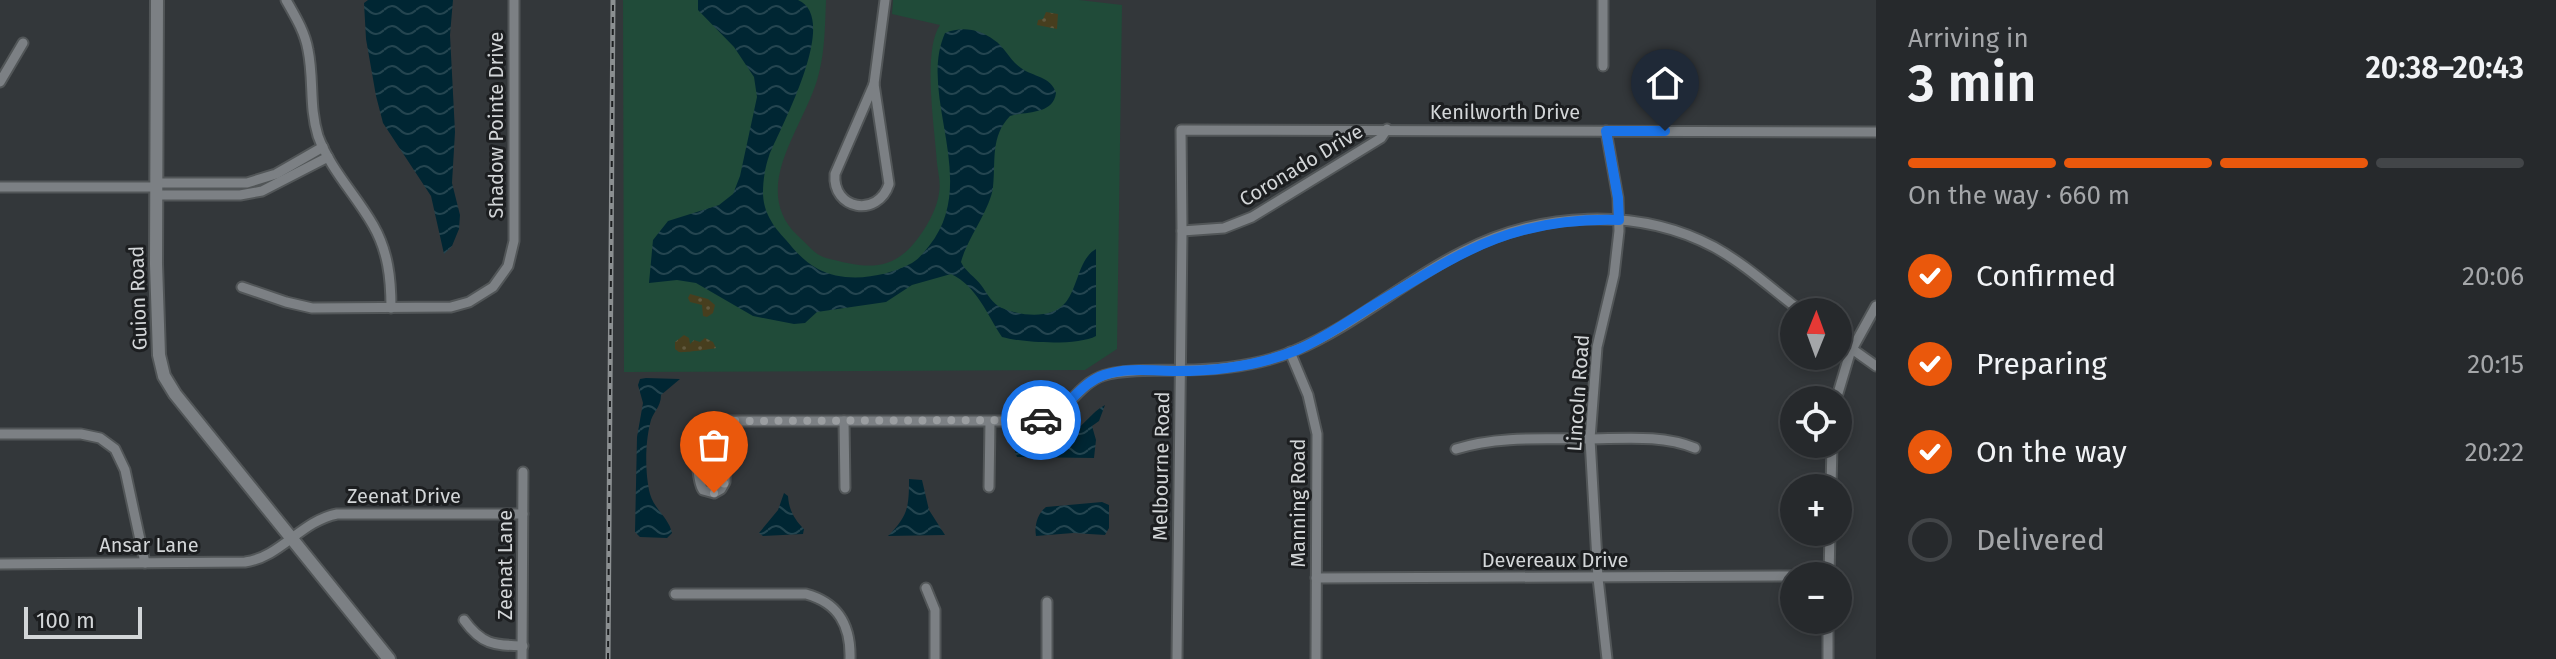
<!DOCTYPE html>
<meta charset="utf-8">
<style>
:root{--surface:#26292c;--page:#2e3134;--text:#f1f3f6;--muted:#a4a6a9;--line:#424548;--accent:#ea580c}
body{margin:0;font-family:"Fira Sans",sans-serif;background:var(--page);color:var(--text);height:100vh;display:flex;flex-direction:column;font-size:30px;white-space:nowrap}
*{box-sizing:border-box;margin:0}
p{font-size:26px;color:var(--muted)}
.icon{flex:none;width:44px;height:44px;fill:none;stroke:currentColor;stroke-width:2;stroke-linecap:round;stroke-linejoin:round}
.map{position:relative;flex:1;overflow:hidden}
.sheet{display:flex;flex-direction:column;background:var(--surface);width:680px}
.sheet>*{flex:none}
.needle{width:52px;rotate:1deg}
.controls{position:absolute;left:1780px;top:298px;display:grid;gap:16px}
.controls a{display:grid;place-items:center;width:72px;height:72px;border-radius:50%;background:var(--surface);box-shadow:0 4px 12px #0003,0 0 0 2px var(--line);font-size:40px}
.scale{position:absolute;left:24px;bottom:20px;width:118px;box-sizing:border-box;padding-left:8px;border:4px solid #d3d6d8;border-top:0;font-size:22px;line-height:28px;white-space:nowrap;color:#d3d6d8;-webkit-text-stroke:6px #1c1e20;paint-order:stroke}
.pin{position:absolute;display:grid;place-items:center;width:68px;height:68px;color:#fff;margin:-82px -34px;border-radius:50% 50% 50% 0;rotate:-45deg;box-shadow:0 0 8px #0007}
.pin .icon{rotate:45deg}
.courier{position:absolute;display:grid;place-items:center;width:80px;height:80px;margin:-40px;border:6px solid #1a73e8;border-radius:50%;background:#fff;color:#222;box-shadow:0 2px 10px #0007}
.headline em{font-style:normal;font-weight:600}
.headline div{display:flex;flex-direction:column-reverse}
.headline{display:flex;align-items:center;justify-content:space-between;height:136px;padding:0 32px}
h1{font-size:52px;font-weight:600;line-height:60px}
.bar{display:grid;grid-template-columns:repeat(4,1fr);gap:12px 8px;align-content:center;height:96px;padding:0 32px}
.bar i{height:10px;border-radius:6px;background:var(--line)}
.bar .on{background:var(--accent)}
.bar p{grid-column:span 4}
ol{padding:0 32px;list-style:none}
li{display:flex;align-items:center;gap:24px;height:88px}
li p{margin-inline-start:auto}
li .icon{padding:8px;border-radius:50%;background:var(--accent);color:#fff;stroke-width:4}
li:last-child{color:var(--muted)}
li i{width:44px;height:44px;border:4px solid var(--line);border-radius:50%}
main{display:flex;flex:1;min-height:0}
.map>svg:first-child{display:block}
.green{fill:#204b39}
.sand{fill:url(#sand-dots)}
.water{fill:url(#water-waves)}
.lines{fill:none;stroke-linecap:round;stroke-linejoin:round}
.minor-casing{stroke:#525658;stroke-width:13}
.tertiary-casing{stroke:#525658;stroke-width:16}
.minor{stroke:#7c8084;stroke-width:9}
.tertiary{stroke:#7c8084;stroke-width:12}
.rail-casing{stroke:#8b8f91;stroke-width:5}
.rail{stroke:#1c1e20;stroke-width:2;stroke-dasharray:6;stroke-linecap:butt}
.done{stroke:#9b9ea1;stroke-width:8;stroke-dasharray:0 14.4}
.route{stroke:#1a73e8;stroke-width:10}
.labels{text-anchor:middle;dominant-baseline:central;stroke-width:6;stroke-linejoin:round;paint-order:stroke}
.street-label{font-size:20px;fill:#d3d6d8;stroke:#1c1e20}
</style>
<main>
<div class="map">
<svg width="1876" height="659" viewBox="0 0 1876 659">
<defs>
<pattern id="sand-dots" width="8" height="8" patternUnits="userSpaceOnUse" patternTransform="scale(2)"><rect width="8" height="8" fill="#473e1e"/><path d="M2 2h.1M6 6h.1" fill="none" stroke="#61593e" stroke-width="1.8" stroke-linecap="round"/></pattern>
<pattern id="water-waves" width="16" height="10" patternUnits="userSpaceOnUse" patternTransform="scale(2)"><rect width="16" height="10" fill="#002633"/><path d="M0 5q4-4 8 0t8 0" fill="none" stroke="#244550"/></pattern>
</defs>
<rect width="100%" height="100%" fill="#33373a"/>
<path class="green" d="M623 0H826C825 24 825 50 819 73 807 125 747 187 798 236 807 244 815 255 826 258 862 267 889 274 915 242 925 230 937 210 939 193 941 184 938 172 937 163 935 130 922 51 940 25L892 14 893 0H1079L1122 5 1117 349 1085 370 624 372Z"/>
<g class="sand">
<path d="M1046 12 1058 14 1057 29 1037 25 1038 20 1043 19Z"/>
<path d="M690 294 708 299 715 305 713 313 707 317 703 316 702 305 690 302 688 298Z"/>
<path d="M684 335 689 338 690 344 694 340 700 342 705 338 713 342 716 348C713 349 683 353 679 352L675 349V342Z"/>
</g>
<g class="water">
<path d="M368 0H453L450 35 455 132 452 183 460 215 459 229 452 246 444 254 431 196 383 123 376 96 366 39 364 3Z"/>
<path d="M698 0H798C841 18 780 128 769 156 765 167 763 181 763 192 763 212 773 226 786 240 795 251 805 262 818 269 846 284 886 277 912 263 919 259 924 252 929 246 981 181 917 96 945 33 962 26 980 29 994 40 1005 47 1010 61 1021 68 1033 77 1051 76 1056 93 1053 115 1027 111 1010 116 990 137 996 161 993 187 991 208 967 239 961 262 965 271 975 277 981 285 987 293 992 304 1002 308 1021 316 1051 320 1066 302 1078 287 1079 258 1096 249V336C1078 346 1023 343 1002 337 987 315 977 286 951 274L912 285 886 302 817 312 805 323 794 324 753 316 696 283 677 280 649 283 653 240 668 221 719 205 733 194 740 176 757 97 754 77 734 47 698 10Z"/>
<path d="M646 378 680 379 661 395C661 408 652 412 650 424 645 444 645 474 650 494 654 509 669 518 672 533L667 538 640 537 635 532 637 437 643 403 638 385 640 379Z"/>
<path d="M1105 405 1099 421 1092 426 1096 440 1094 458 1017 457 1015 452 1017 447C1034 442 1053 442 1069 434 1084 427 1091 412 1105 405Z"/>
<path d="M909 479 922 480 929 510 945 535 888 536C908 516 909 507 909 479Z"/>
<path d="M784 493 788 496C789 510 794 519 804 529L803 534 763 536 759 533 778 510Z"/>
<path d="M1102 502 1109 505V528L1105 535 1073 533 1036 536C1034 525 1038 513 1046 507Z"/>
</g>
<g class="lines">
<defs>
<g id="minor">
<path d="M286 0C295 16 305 32 308 50 314 79 309 107 318 136 330 169 356 195 373 225 388 251 391 278 391 308"/>
<path d="M1603 66V0"/>
<path d="M0 82 23 43"/>
<path d="M874 84 889 184C878 218 832 210 835 174Z"/>
<path d="M874 84 885 0"/>
<path d="M1606 131 1618 198 1619 231 1614 275 1597 347 1590 439 1598 578 1607 659"/>
<path d="M156 183H247L276 174 323 147"/>
<path d="M0 187H156"/>
<path d="M156 195H240L262 191 328 157"/>
<path d="M1182 231 1224 228 1252 217 1381 138 1387 129"/>
<path d="M242 287 286 302 312 308 451 307 469 302 493 287 508 266 514 241V0"/>
<path d="M1838 339 1876 366"/>
<path d="M1290 352 1308 395 1317 434 1316 659"/>
<path d="M1836 400 1850 353 1876 306"/>
<path d="M709 421H726L725 482 721 489 714 493 703 490C697 481 695 442 699 430 702 425 704 424 709 421Z"/>
<path d="M726 421H1040C1071 411 1079 380 1109 374 1132 369 1157 371 1181 370 1220 370 1258 366 1294 351 1354 326 1404 281 1462 252 1539 212 1637 206 1714 247 1745 264 1773 290 1802 312"/>
<path d="M844 421 845 488"/>
<path d="M0 434H81L100 438 115 449 125 470 145 563"/>
<path d="M1456 449C1497 436 1542 439 1585 439 1622 439 1660 434 1695 448"/>
<path d="M989 487 990 422"/>
<path d="M1831 488 1832 444"/>
<path d="M0 564 245 562C281 557 301 521 337 514H523"/>
<path d="M1829 576 1830 532"/>
<path d="M1316 578 1794 576"/>
<path d="M926 588 935 610V659"/>
<path d="M675 594H806C839 603 851 626 850 659"/>
<path d="M464 620C482 645 494 645 523 646"/>
<path d="M522 659 523 472"/>
<path d="M1047 659V602"/>
<path d="M1177 659 1182 231 1181 130 1876 132"/>
<path d="M1828 659V620"/>
</g>
<path id="tertiary" d="M157 0 156 264 159 355 164 376 175 394 389 659"/>
</defs>
<use href="#minor" class="minor-casing"/>
<use href="#tertiary" class="tertiary-casing"/>
<use href="#minor" class="minor"/>
<use href="#tertiary" class="tertiary"/>
<defs>
<path id="rail" d="M608 659 613 0"/>
</defs>
<use href="#rail" class="rail-casing"/>
<use href="#rail" class="rail"/>
</g>
<g class="lines">
<path class="done" d="M714 493 721 489 725 482 726 421 1041 420"/>
<path class="route" d="M1041 420C1068 411 1078 384 1104 375 1126 367 1154 371 1177 371 1219 371 1258 366 1297 350 1323 339 1347 322 1371 307 1460 253 1510 217 1619 220L1618 198 1606 131H1665"/>
</g>
<g class="labels">
<g class="street-label">
<text x="1505" y="112">Kenilworth Drive</text>
<text transform="translate(496 125) rotate(-90)">Shadow Pointe Drive</text>
<text transform="translate(1301 165) rotate(-31)">Coronado Drive</text>
<text transform="translate(138 298) rotate(-92)">Guion Road</text>
<text transform="translate(1578 393) rotate(-86)">Lincoln Road</text>
<text transform="translate(1161 466) rotate(-89)">Melbourne Road</text>
<text x="404" y="496">Zeenat Drive</text>
<text transform="translate(1298 503) rotate(-90)">Manning Road</text>
<text x="149" y="545">Ansar Lane</text>
<text x="1555" y="560">Devereaux Drive</text>
<text transform="translate(505 565) rotate(-90)">Zeenat Lane</text>
</g>
</g>
</svg>
<div class="controls">
<a><svg class="needle" viewBox="-14 -14 28 28"><path d="M0-13l5 13h-10z" fill="#e53935"/><path d="M0 13l5-13h-10z" fill="#a4a6a9"/></svg></a>
<a><svg class="icon" aria-label="locate" viewBox="0 0 24 24"><circle cx="12" cy="12" r="6"/><path d="M12 2v4M12 18v4M2 12h4M18 12h4"/></svg></a>
<a>+</a>
<a>−</a>
</div>
<div class="scale">100 m</div>
<div class="pin" style="left:714px;top:493px;background:#ea580c"><svg class="icon" aria-label="bag" viewBox="0 0 24 24"><path d="M5 8h14l-1 12H6zM9 8a3 3 0 0 1 6 0"/></svg></div>
<div class="pin" style="left:1665px;top:131px;background:#1f2937"><svg class="icon" aria-label="home" viewBox="0 0 24 24"><path d="M3 11l9-7 9 7M6 9v11h12V9"/></svg></div>
<div class="courier" style="left:1041px;top:420px"><svg class="icon" aria-label="car" viewBox="0 0 24 24"><path d="M5 17H2v-5l4-1 3-4h7l3 4 3 1v5h-3M9 17h6M6 11h13"/><circle cx="7" cy="17" r="2"/><circle cx="17" cy="17" r="2"/></svg></div>
</div>
<section class="sheet">
<div class="headline"><div><h1>3 min</h1><p>Arriving in</p></div><em>20:38–20:43</em></div>
<div class="bar"><i class="on"></i><i class="on"></i><i class="on"></i><i></i><p>On the way · 660 m</p></div>
<ol>
<li><svg class="icon" aria-label="check" viewBox="0 0 24 24"><path d="M5 12l5 5 9-10"/></svg>Confirmed<p>20:06</p></li>
<li><svg class="icon" aria-label="check" viewBox="0 0 24 24"><path d="M5 12l5 5 9-10"/></svg>Preparing<p>20:15</p></li>
<li><svg class="icon" aria-label="check" viewBox="0 0 24 24"><path d="M5 12l5 5 9-10"/></svg>On the way<p>20:22</p></li>
<li><i></i>Delivered</li>
</ol>
</section>
</main>
